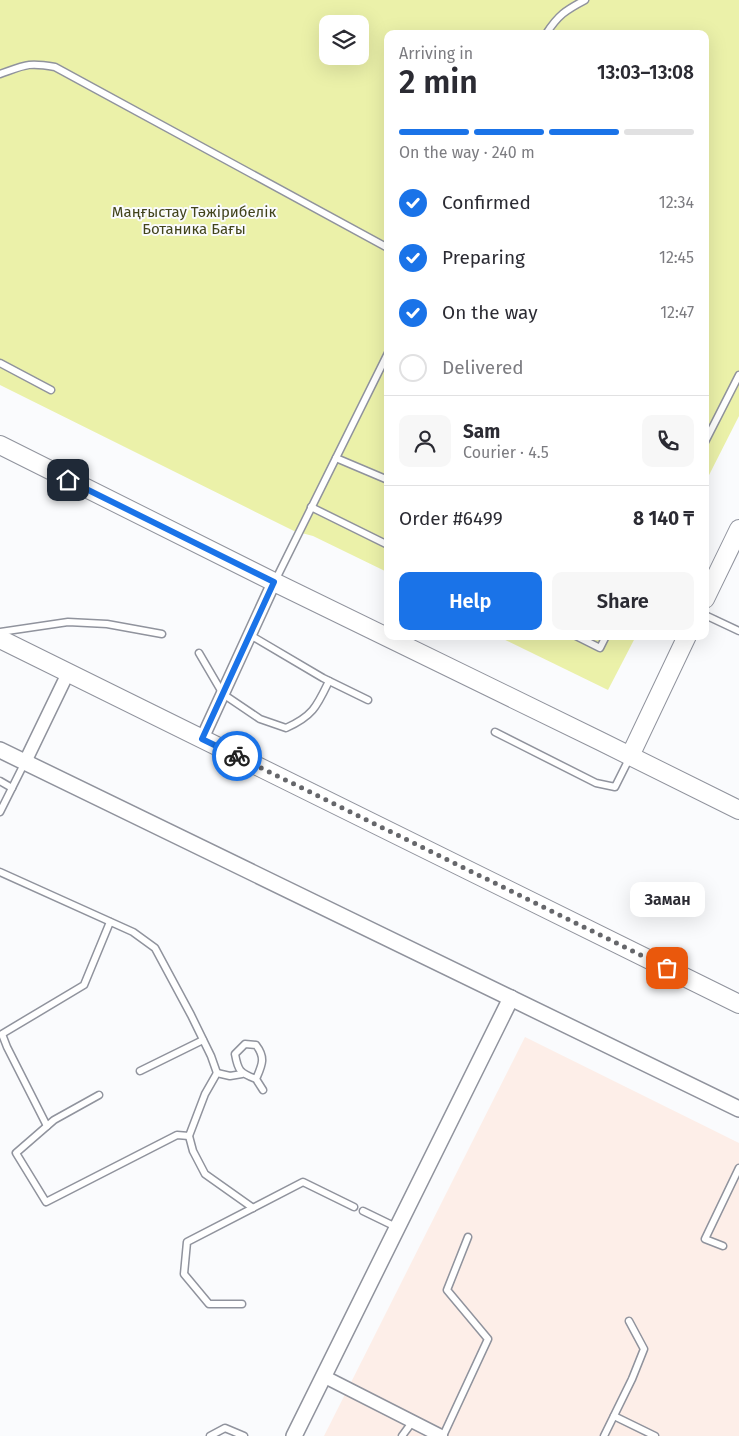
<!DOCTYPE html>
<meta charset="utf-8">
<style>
:root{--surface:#fff;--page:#f7f7f7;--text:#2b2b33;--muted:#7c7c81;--line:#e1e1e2;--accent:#1a73e8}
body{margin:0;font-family:"Fira Sans",sans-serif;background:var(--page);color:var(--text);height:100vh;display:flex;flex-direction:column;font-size:19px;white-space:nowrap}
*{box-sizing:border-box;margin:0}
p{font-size:16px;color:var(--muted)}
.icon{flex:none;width:28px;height:28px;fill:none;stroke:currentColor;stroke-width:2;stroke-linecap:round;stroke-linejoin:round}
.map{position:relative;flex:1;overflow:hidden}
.details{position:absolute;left:384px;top:30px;width:325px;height:610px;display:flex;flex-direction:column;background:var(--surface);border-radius:10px;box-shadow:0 5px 20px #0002}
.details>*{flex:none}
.buttons{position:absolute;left:319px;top:15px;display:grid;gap:10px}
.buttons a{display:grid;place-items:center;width:50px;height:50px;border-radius:10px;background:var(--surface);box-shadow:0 5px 20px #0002;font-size:25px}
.pin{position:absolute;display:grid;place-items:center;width:42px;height:42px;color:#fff;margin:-21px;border-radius:10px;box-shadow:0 2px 8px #0006}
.courier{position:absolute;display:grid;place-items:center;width:50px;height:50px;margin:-25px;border:4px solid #1a73e8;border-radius:50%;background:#fff;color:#222;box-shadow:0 1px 6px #0007}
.bubble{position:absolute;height:35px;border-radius:10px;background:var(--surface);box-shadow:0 5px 20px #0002;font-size:16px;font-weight:600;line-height:35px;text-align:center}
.headline em{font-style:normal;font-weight:600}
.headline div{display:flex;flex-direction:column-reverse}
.headline{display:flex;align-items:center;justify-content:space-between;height:85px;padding:0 15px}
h1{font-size:32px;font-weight:600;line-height:38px}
.bar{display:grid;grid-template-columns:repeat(4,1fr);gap:8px 5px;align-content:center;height:60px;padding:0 15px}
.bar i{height:6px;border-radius:4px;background:var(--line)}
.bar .selected{background:var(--accent)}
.bar p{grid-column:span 4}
.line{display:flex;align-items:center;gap:12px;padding:0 15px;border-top:1px solid var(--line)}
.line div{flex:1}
.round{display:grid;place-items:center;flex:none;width:52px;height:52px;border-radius:10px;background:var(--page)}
ol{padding:0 15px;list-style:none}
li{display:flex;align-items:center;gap:15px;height:55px}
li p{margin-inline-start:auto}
li .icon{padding:5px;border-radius:50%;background:var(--accent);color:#fff;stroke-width:4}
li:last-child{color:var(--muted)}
li i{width:28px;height:28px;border:2px solid var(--line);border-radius:50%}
.action{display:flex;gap:10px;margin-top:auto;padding:10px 15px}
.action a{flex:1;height:58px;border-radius:10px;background:var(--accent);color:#fff;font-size:20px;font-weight:600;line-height:58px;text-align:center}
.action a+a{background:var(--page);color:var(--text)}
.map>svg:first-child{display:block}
.medical{fill:#fdeee8}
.green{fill:#ebf1a9;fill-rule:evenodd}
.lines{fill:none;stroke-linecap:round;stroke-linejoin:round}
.service-casing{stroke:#90939d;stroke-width:9}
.minor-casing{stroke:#90939d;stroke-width:15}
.tertiary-casing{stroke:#90939d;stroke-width:18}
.secondary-casing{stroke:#90939d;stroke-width:20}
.service{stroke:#fff;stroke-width:6}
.minor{stroke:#fff;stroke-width:12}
.tertiary{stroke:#fff;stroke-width:15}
.secondary{stroke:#fff;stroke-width:18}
.done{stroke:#66676b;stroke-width:5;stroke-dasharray:0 9}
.route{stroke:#1a73e8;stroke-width:6}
.labels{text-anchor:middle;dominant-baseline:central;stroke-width:4;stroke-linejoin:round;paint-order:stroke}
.park-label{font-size:15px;fill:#42441c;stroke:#fafbfd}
</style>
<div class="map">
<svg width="739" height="1436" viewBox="0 0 739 1436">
<rect width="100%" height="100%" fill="#fafbfd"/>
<path class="medical" d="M525 1037 739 1143V1436H324Z"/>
<g class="green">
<path d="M0 0H739V416L705 483V34H388L387 572 313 536 294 531 0 385ZM328 24H360V56H328Z"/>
<path d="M497 636H636L608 690Z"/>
</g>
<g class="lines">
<defs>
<g id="service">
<path d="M546 34C558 15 566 10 585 0"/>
<path d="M0 74C25 65 28 62 55 67L388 248"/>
<path d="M0 363 51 390"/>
<path d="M705 442 739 375"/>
<path d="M336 458 388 480"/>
<path d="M311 507 388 545"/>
<path d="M275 581 388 353"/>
<path d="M705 615 739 631"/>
<path d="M0 632 68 622 107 624 162 634"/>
<path d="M250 635 323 678 368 700"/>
<path d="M576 636 600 648 606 636"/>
<path d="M199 653 223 694 260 719 286 728C313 716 317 706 329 681"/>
<path d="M495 732 596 783 615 787 630 757"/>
<path d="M0 781 12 788"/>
<path d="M0 812 25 762"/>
<path d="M0 872 133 932 155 948 191 1015 211 1056 217 1073"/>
<path d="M140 1071 203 1040"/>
<path d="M242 1074 230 1076 217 1073 205 1094 189 1136 193 1151 205 1174 253 1208"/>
<path d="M256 1079C240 1073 238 1071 235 1054L245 1044 256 1045C266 1058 262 1065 256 1079L263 1090"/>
<path d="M99 1095 54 1120 16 1153 46 1202 177 1135 189 1136"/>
<path d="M47 1126 7 1047 2 1034 84 985 110 922"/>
<path d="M363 1211 396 1227"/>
<path d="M723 1246 705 1239 739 1168"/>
<path d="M242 1304H209L184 1274 187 1242 303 1182 354 1207"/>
<path d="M614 1416 655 1436"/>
<path d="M210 1436 225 1428 244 1436"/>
<path d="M402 1436 413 1421"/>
<path d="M443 1436 488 1339 447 1290 468 1237"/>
<path d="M604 1436 632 1379 644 1349 629 1321"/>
</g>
<g id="minor">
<path d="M202 739 274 582"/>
<path d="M25 762 68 673"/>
<path d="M323 1376 441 1436"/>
</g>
<g id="tertiary">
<path d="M0 750 739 1109"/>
<path d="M294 1436 511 998"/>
</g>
<g id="secondary">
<path d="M0 445 274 582 600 741 739 810"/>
<path d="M705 599 739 529"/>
<path d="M0 639 739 1004"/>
<path d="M630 756 687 636"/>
</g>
</defs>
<use href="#service" class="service-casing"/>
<use href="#minor" class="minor-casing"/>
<use href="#tertiary" class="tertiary-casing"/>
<use href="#secondary" class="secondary-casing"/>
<use href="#service" class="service"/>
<use href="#minor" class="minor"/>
<use href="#tertiary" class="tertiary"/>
<use href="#secondary" class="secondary"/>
</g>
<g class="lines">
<path class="done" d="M237 756 667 968"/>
<path class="route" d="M68 480 274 582 202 739 237 756"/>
</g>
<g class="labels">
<g class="park-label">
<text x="194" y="212">Маңғыстау Тәжірибелік<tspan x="194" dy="17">Ботаника Бағы</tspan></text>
</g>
</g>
</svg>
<div class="buttons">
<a><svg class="icon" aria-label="layers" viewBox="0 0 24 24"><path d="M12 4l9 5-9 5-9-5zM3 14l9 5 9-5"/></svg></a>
</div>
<div class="pin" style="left:667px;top:968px;background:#ea580c"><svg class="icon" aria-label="bag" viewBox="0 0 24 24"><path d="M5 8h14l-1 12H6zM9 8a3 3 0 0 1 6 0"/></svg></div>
<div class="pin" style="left:68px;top:480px;background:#1f2937"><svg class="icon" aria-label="home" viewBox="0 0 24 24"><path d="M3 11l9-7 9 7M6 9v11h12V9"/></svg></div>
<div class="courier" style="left:237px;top:756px"><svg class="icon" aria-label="bike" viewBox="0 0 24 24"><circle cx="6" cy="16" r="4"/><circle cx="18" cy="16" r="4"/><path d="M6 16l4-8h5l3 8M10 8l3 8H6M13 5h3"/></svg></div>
<div class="bubble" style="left:630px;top:882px;width:75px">Заман</div>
<section class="details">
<div class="headline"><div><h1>2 min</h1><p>Arriving in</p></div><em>13:03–13:08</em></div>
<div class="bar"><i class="selected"></i><i class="selected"></i><i class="selected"></i><i></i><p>On the way · 240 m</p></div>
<ol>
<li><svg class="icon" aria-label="check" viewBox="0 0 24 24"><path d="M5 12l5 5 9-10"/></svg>Confirmed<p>12:34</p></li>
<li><svg class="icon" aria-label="check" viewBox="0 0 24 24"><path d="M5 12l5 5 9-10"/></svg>Preparing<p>12:45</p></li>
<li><svg class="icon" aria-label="check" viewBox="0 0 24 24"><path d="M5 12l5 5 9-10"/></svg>On the way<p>12:47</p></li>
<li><i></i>Delivered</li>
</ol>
<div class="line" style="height:90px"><a class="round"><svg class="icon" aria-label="person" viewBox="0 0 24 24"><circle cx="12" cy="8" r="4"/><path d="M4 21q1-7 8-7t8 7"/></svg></a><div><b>Sam</b><p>Courier · 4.5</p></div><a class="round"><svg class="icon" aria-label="phone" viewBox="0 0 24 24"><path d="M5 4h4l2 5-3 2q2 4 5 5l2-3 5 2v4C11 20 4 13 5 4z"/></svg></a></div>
<div class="line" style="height:65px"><div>Order #6499</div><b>8 140 ₸</b></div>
<div class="action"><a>Help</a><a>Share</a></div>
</section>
</div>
